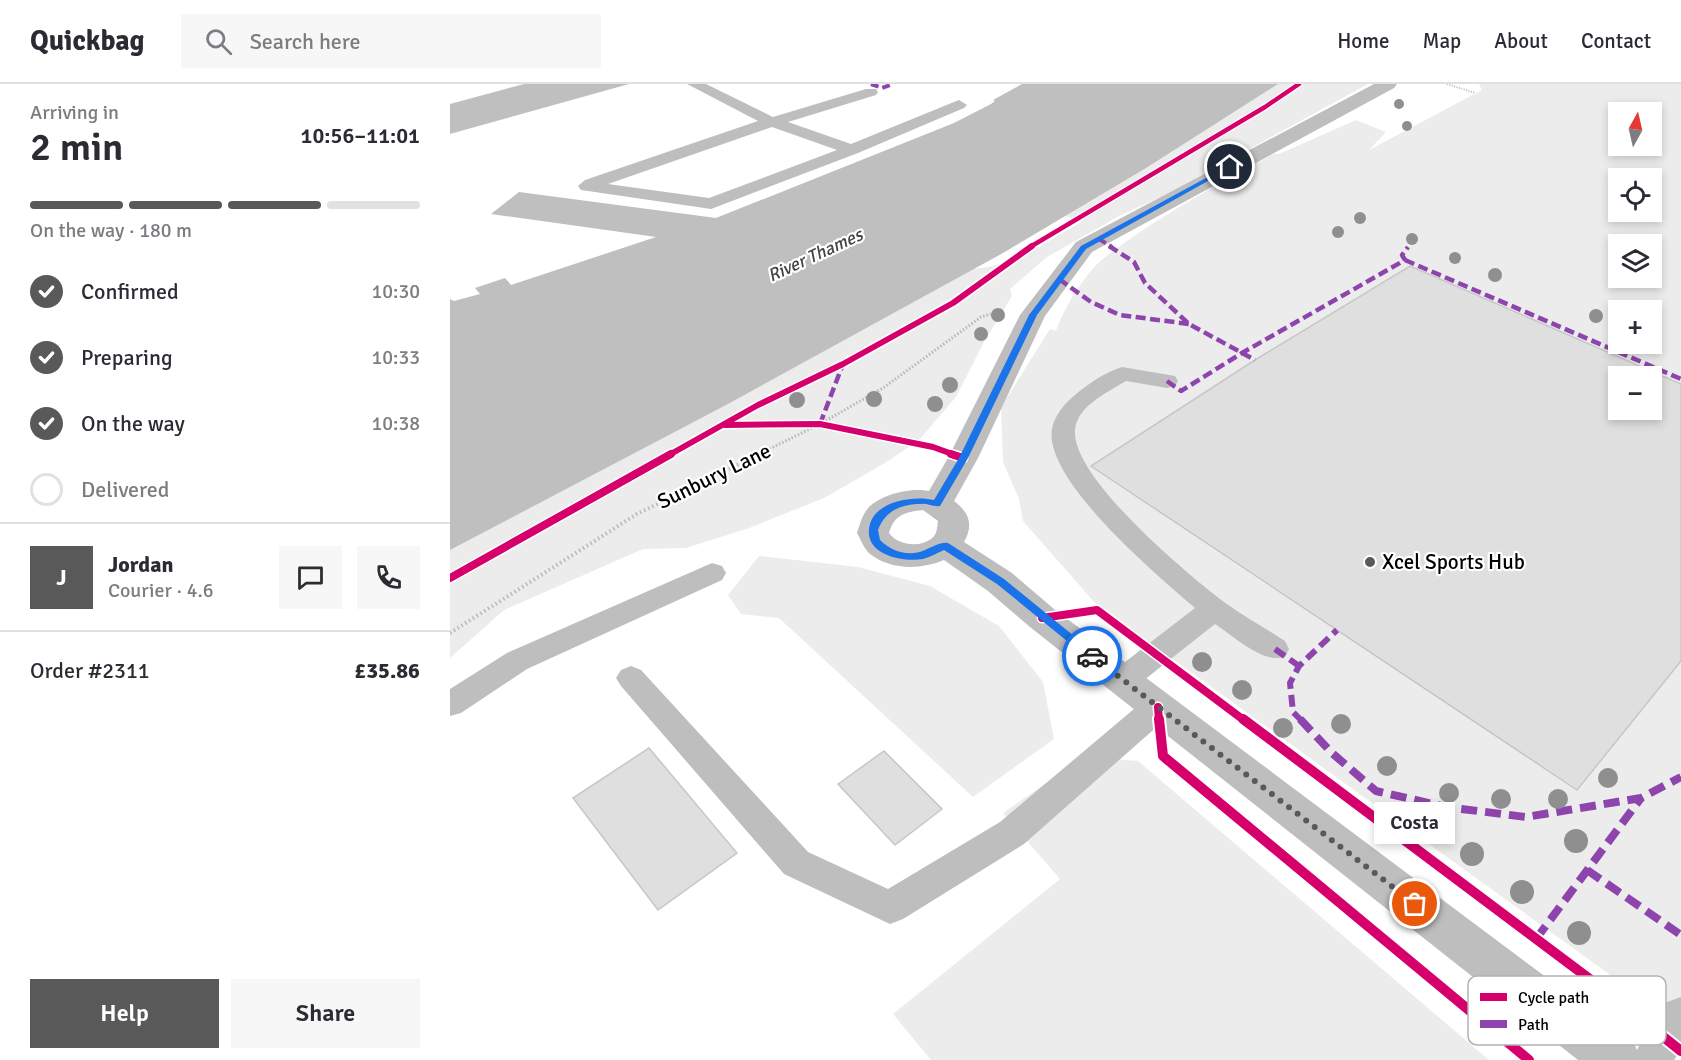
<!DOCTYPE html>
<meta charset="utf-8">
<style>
:root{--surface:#fff;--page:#f7f7f7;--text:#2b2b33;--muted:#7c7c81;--line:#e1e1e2;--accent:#595959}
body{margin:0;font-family:Signika,sans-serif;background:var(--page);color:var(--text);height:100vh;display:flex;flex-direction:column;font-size:22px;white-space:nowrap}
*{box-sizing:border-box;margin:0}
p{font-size:20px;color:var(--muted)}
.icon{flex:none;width:33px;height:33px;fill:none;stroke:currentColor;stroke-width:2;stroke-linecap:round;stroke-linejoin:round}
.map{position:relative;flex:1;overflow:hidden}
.side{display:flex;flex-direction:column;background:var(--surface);width:450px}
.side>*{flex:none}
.needle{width:39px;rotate:8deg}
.controls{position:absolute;left:1158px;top:18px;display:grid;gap:12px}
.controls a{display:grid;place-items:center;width:54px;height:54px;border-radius:0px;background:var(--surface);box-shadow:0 3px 9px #0003;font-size:30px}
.pin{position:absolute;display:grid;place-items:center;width:51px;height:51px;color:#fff;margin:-26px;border:3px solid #fff;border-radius:50%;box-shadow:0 2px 6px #0007}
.courier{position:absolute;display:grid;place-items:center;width:60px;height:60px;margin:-30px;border:4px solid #1a73e8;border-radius:50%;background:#fff;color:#222;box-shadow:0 2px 8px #0007}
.bubble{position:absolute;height:42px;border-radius:0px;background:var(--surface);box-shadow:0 3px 9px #0003;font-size:20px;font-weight:600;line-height:42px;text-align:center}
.summary em{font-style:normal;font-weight:600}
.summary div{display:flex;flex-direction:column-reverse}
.summary{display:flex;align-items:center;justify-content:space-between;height:102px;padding:0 30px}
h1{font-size:39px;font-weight:600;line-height:45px}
.bar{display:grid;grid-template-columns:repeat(4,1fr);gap:9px 6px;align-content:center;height:72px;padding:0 30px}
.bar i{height:8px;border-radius:4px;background:var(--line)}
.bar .on{background:var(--accent)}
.bar p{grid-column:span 4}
.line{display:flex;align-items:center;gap:15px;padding:0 30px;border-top:2px solid var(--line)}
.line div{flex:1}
.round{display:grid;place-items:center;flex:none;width:63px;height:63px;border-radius:0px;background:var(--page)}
ol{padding:0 30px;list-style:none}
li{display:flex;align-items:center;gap:18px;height:66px}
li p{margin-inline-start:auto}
li .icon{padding:6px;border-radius:50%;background:var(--accent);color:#fff;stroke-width:4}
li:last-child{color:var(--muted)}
li i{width:33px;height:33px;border:3px solid var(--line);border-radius:50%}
.cta{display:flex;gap:12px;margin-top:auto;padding:12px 30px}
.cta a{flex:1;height:69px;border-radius:0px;background:var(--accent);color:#fff;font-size:24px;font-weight:600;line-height:69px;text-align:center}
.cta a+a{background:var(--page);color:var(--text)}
header{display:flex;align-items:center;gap:36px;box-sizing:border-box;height:84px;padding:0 30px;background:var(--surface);border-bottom:2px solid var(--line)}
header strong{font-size:28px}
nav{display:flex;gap:33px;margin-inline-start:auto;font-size:21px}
.search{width:420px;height:54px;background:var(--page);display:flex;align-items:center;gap:15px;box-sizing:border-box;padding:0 21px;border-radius:0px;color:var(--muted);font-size:22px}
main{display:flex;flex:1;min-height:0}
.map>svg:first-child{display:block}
.green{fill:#ececec;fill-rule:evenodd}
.water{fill:#bfbfbf}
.building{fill:#dfdfdf;stroke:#c7c7c7;stroke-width:1.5;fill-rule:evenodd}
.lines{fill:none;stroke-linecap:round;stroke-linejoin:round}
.path-far2{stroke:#b9b9b9;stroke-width:2;stroke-dasharray:1 1.5;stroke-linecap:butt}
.path-far1{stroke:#b9b9b9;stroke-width:3;stroke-dasharray:1.5 2;stroke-linecap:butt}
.path{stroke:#b9b9b9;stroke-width:4;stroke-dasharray:1.5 3;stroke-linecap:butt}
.service{fill:#bebebe;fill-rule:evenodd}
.minor{fill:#bebebe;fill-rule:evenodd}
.quiet-far3{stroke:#8e44ad;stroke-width:4;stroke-dasharray:8 4;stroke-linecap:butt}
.quiet-far2{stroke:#8e44ad;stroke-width:4.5;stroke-dasharray:10 4.5;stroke-linecap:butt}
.quiet-far1{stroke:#8e44ad;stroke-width:6;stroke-dasharray:12 6;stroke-linecap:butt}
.quiet{stroke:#8e44ad;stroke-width:8;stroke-dasharray:16 8;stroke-linecap:butt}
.cycleway-far3-casing{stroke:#fff;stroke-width:7}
.cycleway-far2-casing{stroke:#fff;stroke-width:9}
.cycleway-far1-casing{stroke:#fff;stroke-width:11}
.cycleway-casing{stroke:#fff;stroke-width:14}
.cycleway-far3{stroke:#d6006c;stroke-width:4.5}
.cycleway-far2{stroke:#d6006c;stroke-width:6}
.cycleway-far1{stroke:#d6006c;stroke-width:8}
.cycleway{stroke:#d6006c;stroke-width:10}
.tree{fill:#8f8f8f}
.route{fill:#1a73e8}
.done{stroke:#595959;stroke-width:6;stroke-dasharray:0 10.8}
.poi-dot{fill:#595959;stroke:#fff;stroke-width:2}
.labels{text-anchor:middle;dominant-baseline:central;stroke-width:4.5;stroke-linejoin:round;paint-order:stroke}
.far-water-label{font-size:18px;font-style:italic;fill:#444;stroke:#fff}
.street-label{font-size:21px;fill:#000;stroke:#fff}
.poi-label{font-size:21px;fill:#000;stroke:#fff;text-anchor:start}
.key{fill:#fff;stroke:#b2b2b2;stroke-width:1.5}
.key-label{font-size:16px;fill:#000}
</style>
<header>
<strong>Quickbag</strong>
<div class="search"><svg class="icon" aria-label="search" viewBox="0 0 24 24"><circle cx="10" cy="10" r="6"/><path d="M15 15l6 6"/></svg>Search here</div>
<nav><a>Home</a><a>Map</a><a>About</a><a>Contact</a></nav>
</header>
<main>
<section class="side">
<div class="summary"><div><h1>2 min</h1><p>Arriving in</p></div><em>10:56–11:01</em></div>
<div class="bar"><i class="on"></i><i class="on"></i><i class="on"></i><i></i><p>On the way · 180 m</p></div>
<ol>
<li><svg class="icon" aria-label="check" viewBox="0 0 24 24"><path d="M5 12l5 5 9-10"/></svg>Confirmed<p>10:30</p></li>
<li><svg class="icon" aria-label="check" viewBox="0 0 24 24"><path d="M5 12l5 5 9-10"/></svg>Preparing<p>10:33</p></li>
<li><svg class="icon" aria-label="check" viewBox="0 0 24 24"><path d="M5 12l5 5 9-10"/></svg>On the way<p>10:38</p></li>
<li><i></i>Delivered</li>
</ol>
<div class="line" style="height:108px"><b class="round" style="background:var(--accent);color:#fff">J</b><div><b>Jordan</b><p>Courier · 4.6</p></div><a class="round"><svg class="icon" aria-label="chat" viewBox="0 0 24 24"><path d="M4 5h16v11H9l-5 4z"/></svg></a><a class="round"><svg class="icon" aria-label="phone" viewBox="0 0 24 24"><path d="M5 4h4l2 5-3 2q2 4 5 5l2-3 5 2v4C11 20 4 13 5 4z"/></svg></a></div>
<div class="line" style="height:78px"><div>Order #2311</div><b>£35.86</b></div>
<div class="cta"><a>Help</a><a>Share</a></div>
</section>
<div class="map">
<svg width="1231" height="976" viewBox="0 0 1231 976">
<rect width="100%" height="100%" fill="#fff"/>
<g class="green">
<path d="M827 0H918L713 112 669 132 597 173 560 205 562 212 534 258 506 313 469 356 435 379 374 414 299 444 236 464 193 465 54 526 0 574V446L273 299 303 306 363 273 493 189 538 183 570 174 631 138 595 124Z"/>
<path d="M1029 0H1231V942L645 519 573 437 569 415 553 378 551 323 600 245 606 247C614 224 635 189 654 174 706 134 766 101 824 70H829L906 36 936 48 919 66 1032 6ZM1168 28H1202V62H1168ZM1168 94H1202V128H1168ZM1168 160H1202V194H1168ZM1168 226H1202V260H1168ZM1168 292H1202V326H1168Z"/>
<path d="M309 472 408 483 480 502 549 542 593 598 604 655 523 713 329 534 291 530 278 511Z"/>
<path d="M633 673 688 677 1039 976H481L443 930 610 795 553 729Z"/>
</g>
<g class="water">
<path d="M74 0H179L0 50V20Z"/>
<path d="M572 0H828L696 84 553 169 276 321 0 466V215L4 217 30 210 25 204 55 194 61 201 206 153 41 130 69 108 266 134 504 39 541 20 545 17 543 16Z"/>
</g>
<g class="building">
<path d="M960 182 1231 300V577L1127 706 641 382 805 276ZM1168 292H1202V326H1168Z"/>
<path d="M199 664 287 769 208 826 123 714Z"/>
<path d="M434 667 492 725 445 761 388 700Z"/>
</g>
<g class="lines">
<g class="path-far2">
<path d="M997 0 1025 9"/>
<path d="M795 35 849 0"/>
<path d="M581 163 590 157"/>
</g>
<g class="path-far1">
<path d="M219 371 308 321 393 280 503 219 583 162"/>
<path d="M307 371 370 340 433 304 531 233 541 230"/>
</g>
<g class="path">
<path d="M0 494 221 370"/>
<path d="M0 549 187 430 310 370"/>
</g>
<g class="service">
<path d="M237 0H256L323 33 416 5H426L428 8 426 11 338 38 401 60 504 18 509 16 517 21 514 24 408 69 261 125 131 106 128 102 135 96 308 37ZM322 43 387 66 259 114 158 100Z"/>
<path d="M672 283 725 292 728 297 725 302 717 304 676 297C658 308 627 322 625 346 621 393 737 490 774 518 793 532 815 544 835 557L839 565 835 573C812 580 784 552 765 540L684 604 673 608 662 604 658 596 662 588 745 524C709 493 593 396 602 345 604 332 615 319 625 311 638 300 655 288 672 283Z"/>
<path d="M262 479 272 482 276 489 272 496 77 585 11 629 0 632V605L57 569Z"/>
<path d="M181 582 191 586 358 768 438 805 550 738 697 614 708 611 719 614 723 623 719 632 574 760 453 835 440 840 334 790 171 602 166 594 171 586Z"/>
<path d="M1231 913V966L1224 976H1182L1192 956 1217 918Z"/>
</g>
<path class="minor" d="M924 0H947L944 4 642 168 595 232 528 374 504 417C519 428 524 441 514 458L562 489 604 525 1184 959 1191 976H1128L580 543 538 507 494 476C471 486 440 486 420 470 414 465 411 456 407 449 410 440 412 431 419 423 432 410 462 403 479 407L498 374 570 231 626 158ZM473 426 488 437C487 444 487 451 481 455 469 464 447 461 439 449 444 431 455 428 473 426Z"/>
<g class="quiet-far3">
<path d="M421 0 432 4 443 0"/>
<path d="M649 155 662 163"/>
</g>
<g class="quiet-far2">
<path d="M659 162 684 178 695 199 739 240 805 276"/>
<path d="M955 176 1231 295"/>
<path d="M609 195 641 218 670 231 739 240"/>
<path d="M717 297 731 307 792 269 955 176 952 171 958 163"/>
<path d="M370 340 393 280"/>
</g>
<g class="quiet-far1">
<path d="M825 565 849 582"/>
<path d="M852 637 843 628 840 599 849 582 887 546"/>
</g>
<g class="quiet">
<path d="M850 635 882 669 926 707 996 723 1076 733 1191 714 1231 693"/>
<path d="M1137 786 1231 851"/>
<path d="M1086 855 1191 714"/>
</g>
<defs>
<path id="cycleway-far3" d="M580 163 815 23 849 0"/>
<g id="cycleway-far2">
<path d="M275 341 370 340 483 363 505 371"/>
<path d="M219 371 308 321 393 280 503 219 582 162"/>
</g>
<g id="cycleway-far1">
<path d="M501 370 513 374"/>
<path d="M0 494 221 370"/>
<path d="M592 534 647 526 795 637"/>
<path d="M708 623 709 637"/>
</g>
<g id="cycleway">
<path d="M709 635 713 672 1079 976"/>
<path d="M793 635 1161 911 1231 967"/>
</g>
</defs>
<use href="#cycleway-far3" class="cycleway-far3-casing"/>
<use href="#cycleway-far2" class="cycleway-far2-casing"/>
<use href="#cycleway-far1" class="cycleway-far1-casing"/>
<use href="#cycleway" class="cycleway-casing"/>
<use href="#cycleway-far3" class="cycleway-far3"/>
<use href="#cycleway-far2" class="cycleway-far2"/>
<use href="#cycleway-far1" class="cycleway-far1"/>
<use href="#cycleway" class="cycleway"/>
</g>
<g class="tree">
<circle cx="949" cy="20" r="5"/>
<circle cx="957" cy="42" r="5"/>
<circle cx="910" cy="134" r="6"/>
<circle cx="888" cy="148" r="6"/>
<circle cx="962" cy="155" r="6"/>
<circle cx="1005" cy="174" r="6"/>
<circle cx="1045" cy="191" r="7"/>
<circle cx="548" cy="231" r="7"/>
<circle cx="1146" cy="232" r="7"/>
<circle cx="531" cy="250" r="7"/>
<circle cx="500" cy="301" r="8"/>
<circle cx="424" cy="315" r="8"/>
<circle cx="347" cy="316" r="8"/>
<circle cx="485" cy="320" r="8"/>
<circle cx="752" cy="578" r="10"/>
<circle cx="792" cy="606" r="10"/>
<circle cx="891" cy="640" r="10"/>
<circle cx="833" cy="644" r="10"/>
<circle cx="937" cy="682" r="10"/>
<circle cx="1158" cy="694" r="10"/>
<circle cx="999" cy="709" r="10"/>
<circle cx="1051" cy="715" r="10"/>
<circle cx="1108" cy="715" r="10"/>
<circle cx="1126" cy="757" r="12"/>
<circle cx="1022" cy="770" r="12"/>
<circle cx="1072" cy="808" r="12"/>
<circle cx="1129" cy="849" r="12"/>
</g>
<path class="route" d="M778 82 783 83 636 165 587 231 518 374 490 422C483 423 477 419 471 420 451 420 435 427 428 446L430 456C442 468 459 473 475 466 483 463 490 458 498 459L554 495 646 570V575H639L547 500 494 466C487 469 480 473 473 475 454 478 416 472 419 445 422 417 463 411 484 416L509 374 579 231 631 162Z"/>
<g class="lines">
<path class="done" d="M642 572 965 820"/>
</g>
<circle class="poi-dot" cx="920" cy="478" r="6"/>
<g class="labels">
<g class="far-water-label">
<text transform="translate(365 171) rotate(-25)">River Thames</text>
</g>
<g class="street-label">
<text transform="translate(264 392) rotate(-26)">Sunbury Lane</text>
</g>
<g class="poi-label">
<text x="932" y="478">Xcel Sports Hub</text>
</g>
</g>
<rect x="1018" y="892" width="198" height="69" rx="9" class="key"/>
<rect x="1030" y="909" width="27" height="8" fill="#d6006c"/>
<rect x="1030" y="936" width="27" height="8" fill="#8e44ad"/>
<g class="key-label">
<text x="1068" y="919">Cycle path</text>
<text x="1068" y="946">Path</text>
</g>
</svg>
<div class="controls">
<a><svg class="needle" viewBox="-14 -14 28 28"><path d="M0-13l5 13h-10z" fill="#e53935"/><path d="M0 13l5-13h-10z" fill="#7c7c81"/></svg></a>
<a><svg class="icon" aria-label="locate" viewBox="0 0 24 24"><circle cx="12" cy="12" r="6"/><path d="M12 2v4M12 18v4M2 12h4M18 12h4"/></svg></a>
<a><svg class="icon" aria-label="layers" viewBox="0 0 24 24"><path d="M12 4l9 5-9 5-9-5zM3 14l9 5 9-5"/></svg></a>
<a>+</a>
<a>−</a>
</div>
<div class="pin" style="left:965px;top:820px;background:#ea580c"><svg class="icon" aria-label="bag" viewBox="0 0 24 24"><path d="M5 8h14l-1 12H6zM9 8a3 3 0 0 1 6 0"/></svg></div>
<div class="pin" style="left:780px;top:83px;background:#1f2937"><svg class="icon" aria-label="home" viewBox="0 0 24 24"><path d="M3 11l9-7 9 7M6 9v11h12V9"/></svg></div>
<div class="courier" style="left:642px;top:572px"><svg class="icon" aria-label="car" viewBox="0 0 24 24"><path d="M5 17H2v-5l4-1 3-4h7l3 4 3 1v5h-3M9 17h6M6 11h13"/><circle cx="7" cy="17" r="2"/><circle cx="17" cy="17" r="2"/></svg></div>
<div class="bubble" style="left:924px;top:718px;width:81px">Costa</div>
</div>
</main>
